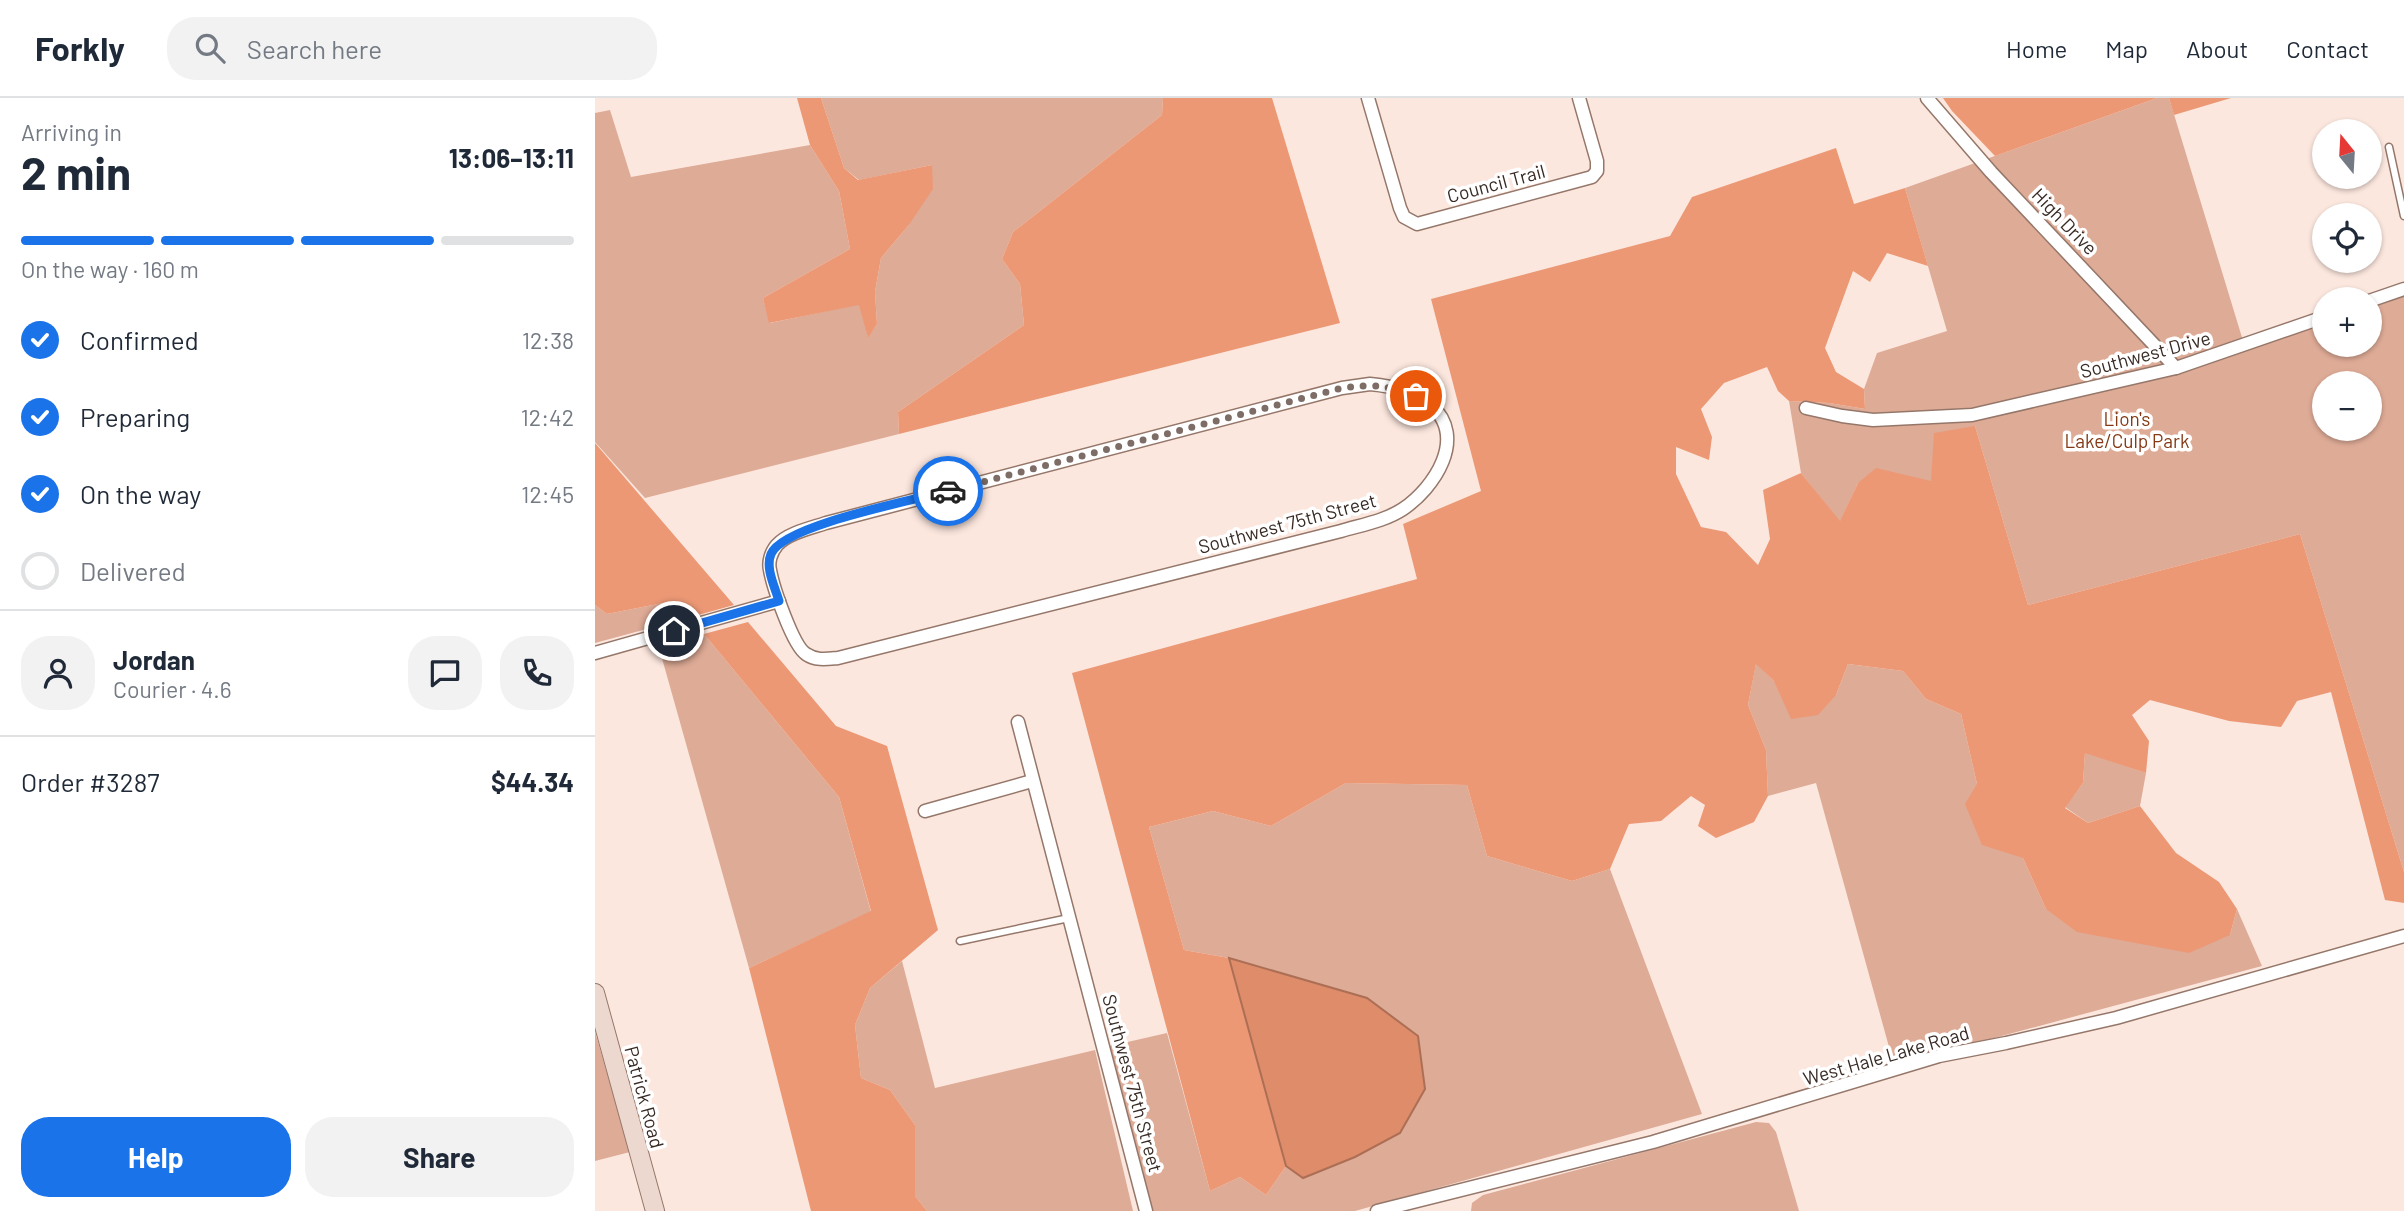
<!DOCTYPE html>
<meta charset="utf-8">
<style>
:root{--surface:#fff;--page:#f2f2f3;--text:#1f2937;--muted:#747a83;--line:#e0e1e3;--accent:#1a73e8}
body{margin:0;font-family:Barlow,sans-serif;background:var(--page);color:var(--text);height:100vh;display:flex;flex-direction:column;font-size:26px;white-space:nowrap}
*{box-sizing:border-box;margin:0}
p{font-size:23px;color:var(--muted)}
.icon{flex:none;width:38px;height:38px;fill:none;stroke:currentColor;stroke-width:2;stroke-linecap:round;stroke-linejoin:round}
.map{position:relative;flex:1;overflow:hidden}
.drawer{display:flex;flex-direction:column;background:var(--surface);width:595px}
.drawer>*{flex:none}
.needle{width:46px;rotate:342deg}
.tools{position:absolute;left:1717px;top:21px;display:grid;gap:14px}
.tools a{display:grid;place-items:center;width:70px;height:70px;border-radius:50%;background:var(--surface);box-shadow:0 2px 5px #0004;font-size:35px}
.pin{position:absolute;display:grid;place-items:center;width:60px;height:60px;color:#fff;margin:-30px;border:4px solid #fff;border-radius:50%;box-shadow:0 2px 7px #0007}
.courier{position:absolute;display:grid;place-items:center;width:70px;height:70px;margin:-35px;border:5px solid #1a73e8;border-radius:50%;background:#fff;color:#222;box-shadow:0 2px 9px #0007}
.overview em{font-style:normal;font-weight:700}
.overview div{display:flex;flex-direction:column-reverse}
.overview{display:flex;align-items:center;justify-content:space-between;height:119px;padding:0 21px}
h1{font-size:46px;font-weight:700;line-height:52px}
.bar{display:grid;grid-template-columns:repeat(4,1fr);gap:10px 7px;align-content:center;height:84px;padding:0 21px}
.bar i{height:9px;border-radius:5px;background:var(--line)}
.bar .current{background:var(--accent)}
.bar p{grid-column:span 4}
.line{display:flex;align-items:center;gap:18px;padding:0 21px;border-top:2px solid var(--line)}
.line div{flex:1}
.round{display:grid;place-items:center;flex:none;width:74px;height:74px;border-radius:28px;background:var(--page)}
ol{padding:0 21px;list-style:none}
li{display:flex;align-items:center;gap:21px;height:77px}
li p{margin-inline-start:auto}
li .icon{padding:7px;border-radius:50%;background:var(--accent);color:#fff;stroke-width:4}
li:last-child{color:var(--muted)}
li i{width:38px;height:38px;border:4px solid var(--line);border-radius:50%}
.cta{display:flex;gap:14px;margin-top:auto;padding:14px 21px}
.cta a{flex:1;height:80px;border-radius:28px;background:var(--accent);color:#fff;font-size:28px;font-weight:700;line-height:80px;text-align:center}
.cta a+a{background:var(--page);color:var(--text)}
header{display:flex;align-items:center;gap:42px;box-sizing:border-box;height:98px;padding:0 35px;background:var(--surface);border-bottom:2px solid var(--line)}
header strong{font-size:33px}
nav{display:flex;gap:38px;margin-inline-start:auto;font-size:24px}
.search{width:490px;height:63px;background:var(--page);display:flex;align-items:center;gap:18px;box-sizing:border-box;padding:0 24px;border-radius:28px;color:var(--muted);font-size:26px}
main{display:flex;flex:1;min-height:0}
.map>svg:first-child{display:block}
.green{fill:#deab96;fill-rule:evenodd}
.forest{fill:#ec9875}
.water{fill:#de8c69;stroke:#ac6f55;stroke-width:2}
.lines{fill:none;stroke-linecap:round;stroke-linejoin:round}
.lane-casing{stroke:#95776a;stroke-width:9}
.street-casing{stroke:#95776a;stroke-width:15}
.secondary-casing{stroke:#95776a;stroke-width:20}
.lane{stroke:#fff;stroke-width:6}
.street{stroke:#fff;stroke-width:12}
.secondary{stroke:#edd8d0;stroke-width:18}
.done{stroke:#7d6d66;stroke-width:7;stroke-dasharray:0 12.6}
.route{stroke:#1a73e8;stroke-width:9}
.labels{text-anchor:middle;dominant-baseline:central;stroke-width:7;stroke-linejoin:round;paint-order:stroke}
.street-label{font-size:19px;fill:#382b25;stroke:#fff}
.park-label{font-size:19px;fill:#843914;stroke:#fff}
</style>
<header>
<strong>Forkly</strong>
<div class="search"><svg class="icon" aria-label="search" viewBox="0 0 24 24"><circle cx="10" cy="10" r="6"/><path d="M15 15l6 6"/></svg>Search here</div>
<nav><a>Home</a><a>Map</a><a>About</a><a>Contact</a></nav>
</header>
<main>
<section class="drawer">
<div class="overview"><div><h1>2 min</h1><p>Arriving in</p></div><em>13:06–13:11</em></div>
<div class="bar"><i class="current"></i><i class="current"></i><i class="current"></i><i></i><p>On the way · 160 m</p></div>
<ol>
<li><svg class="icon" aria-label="check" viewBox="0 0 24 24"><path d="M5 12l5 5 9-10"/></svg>Confirmed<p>12:38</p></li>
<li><svg class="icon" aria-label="check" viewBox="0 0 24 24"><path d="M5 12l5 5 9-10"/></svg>Preparing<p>12:42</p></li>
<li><svg class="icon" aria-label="check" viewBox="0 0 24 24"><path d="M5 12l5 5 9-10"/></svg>On the way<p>12:45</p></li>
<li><i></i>Delivered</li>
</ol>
<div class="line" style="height:126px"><a class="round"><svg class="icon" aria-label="person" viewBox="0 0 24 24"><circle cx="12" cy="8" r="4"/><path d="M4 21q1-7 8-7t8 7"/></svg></a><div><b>Jordan</b><p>Courier · 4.6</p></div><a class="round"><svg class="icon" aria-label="chat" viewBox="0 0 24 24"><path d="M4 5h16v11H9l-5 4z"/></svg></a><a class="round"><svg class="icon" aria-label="phone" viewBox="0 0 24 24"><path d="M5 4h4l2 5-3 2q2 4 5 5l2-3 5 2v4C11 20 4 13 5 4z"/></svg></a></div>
<div class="line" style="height:91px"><div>Order #3287</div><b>$44.34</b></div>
<div class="cta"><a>Help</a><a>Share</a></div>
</section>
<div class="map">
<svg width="1809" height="1113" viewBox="0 0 1809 1113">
<rect width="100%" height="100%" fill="#fce7de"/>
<g class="green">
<path d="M226 0H568L567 17 418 134 407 161 425 186 429 227 303 314 304 336 50 400 0 344V15L15 12 36 79 215 47 244 93 255 151 168 200 175 225 265 206 273 239 282 226 280 194 286 160 313 128 337 67 264 82 249 70Z"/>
<path d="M1562 0H1574L1649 246 1729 219V247H1774L1775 203 1809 191V774L1705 436 1433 507 1380 328 1337 383 1263 385 1245 424 1206 375 1194 303 1234 305 1270 311 1269 291 1282 255 1352 233 1310 90ZM1729 285H1774V331H1729Z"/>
<path d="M73 504 96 519 0 545V507L12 516Z"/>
<path d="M109 536 244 699 276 814 154 870 63 546Z"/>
<path d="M1161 565 1179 583 1241 597 1253 566 1308 573 1331 601 1366 616 1382 686 1428 760 1451 811 1635 837 1642 811 1667 868 1299 967 1221 685 1173 698 1171 652 1153 607Z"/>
<path d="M1490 654 1551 675 1545 708 1493 725 1470 709 1488 685Z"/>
<path d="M751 685 872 687 892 758 977 783 1015 771 1107 1016 760 1113H557L515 948 572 935 615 1093 645 1079 671 1097 691 1068 708 1080 760 1059 805 1035 772 900 634 860 589 852 554 729 618 713 676 728Z"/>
<path d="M307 863 340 990 500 952 538 1113H332L320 1098V1027L295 992 266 980 260 927 275 890Z"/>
<path d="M0 934 35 1054 0 1063Z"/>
<path d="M1161 1024 1174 1025 1181 1034 1204 1113H876L877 1105 888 1097Z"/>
</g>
<g class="forest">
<path d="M202 0H226L249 70 263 82 337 67 338 91 313 128 286 160 280 194 282 226 273 240 264 207 174 225 168 200 255 151 244 93 215 47Z"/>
<path d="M568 0H677L745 225 304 336 303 314 429 227 425 186 407 161 418 134 567 17Z"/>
<path d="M1348 0H1562L1400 58 1357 13Z"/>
<path d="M1574 0H1636L1579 17Z"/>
<path d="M1241 50 1259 106 1310 90 1333 168 1292 155 1275 184 1258 173 1230 250 1241 274 1269 291 1270 311 1234 305 1194 303 1183 293 1172 269 1129 285 1106 311 1117 339 1114 362 1081 349V376L1106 429 1131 434 1163 467 1175 441 1168 392 1206 375 1245 423 1263 385 1281 370 1336 383 1339 335 1380 328 1433 507 1705 436 1809 774V805L1790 802 1736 594 1702 603 1686 629 1634 623 1555 602 1537 617 1554 643 1551 675 1490 655 1488 685 1470 710 1493 725 1545 708 1581 755 1624 784 1642 811 1635 837 1594 855 1482 834 1451 811 1428 760 1387 747 1370 706 1382 686 1366 616 1331 601 1308 573 1253 566 1241 597 1223 617 1196 621 1179 583 1161 566 1153 607 1171 652 1173 698 1159 724 1121 740 1103 728 1110 707 1096 698 1066 723 1034 726 1015 771 977 783 892 758 872 687 751 685 676 728 618 713 554 729 589 852 634 860 691 1068 671 1097 645 1079 615 1093 477 575 822 481 808 426 886 393 836 201 1075 138 1097 99Z"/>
<path d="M0 345 139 507 96 519 73 504 12 516 0 507Z"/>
<path d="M153 524 241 628 292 648 343 832 275 890 260 927 266 980 295 992 320 1027V1098L332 1113H216L154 870 276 813 244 699 109 536Z"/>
</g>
<path class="water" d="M634 860 772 900 823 938 830 991 805 1035 760 1059 708 1080 691 1068Z"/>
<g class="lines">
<defs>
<g id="lane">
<path d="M1794 49 1809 118"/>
<path d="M365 843 474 820"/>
</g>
<g id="street">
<path d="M773 0 805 110 809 119 822 126 997 79 1002 73V63L984 0"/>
<path d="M1332 0 1396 74 1581 270"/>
<path d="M1774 203 1809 191"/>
<path d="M775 286C796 288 820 293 836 307 873 340 839 390 808 411 790 423 766 427 746 433L243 560C232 561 221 563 211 556 198 548 178 489 175 472 173 464 176 454 182 447 193 435 216 430 231 425L747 290Z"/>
<path d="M1211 310 1247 318 1278 322 1377 317 1581 270 1729 219"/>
<path d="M0 555 184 503"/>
<path d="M423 624 551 1113"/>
<path d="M330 713 437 683"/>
<path d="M782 1113 1058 1044 1344 958 1411 945 1521 920 1809 838"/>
</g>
<path id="secondary" d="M0 895 60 1113"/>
</defs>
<use href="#lane" class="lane-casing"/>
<use href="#street" class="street-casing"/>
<use href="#secondary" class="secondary-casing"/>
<use href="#lane" class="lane"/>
<use href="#street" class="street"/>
<use href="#secondary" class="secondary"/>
</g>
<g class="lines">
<path class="done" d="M353 393 747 290C777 286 792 287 821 298"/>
<path class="route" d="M79 533 184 503C180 489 170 470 176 456 188 427 320 402 353 393"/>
</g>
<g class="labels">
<g class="street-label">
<text transform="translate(901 85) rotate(-15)">Council Trail</text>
<text transform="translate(1470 123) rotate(46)">High Drive</text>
<text transform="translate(1550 256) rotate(-15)">Southwest Drive</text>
<text transform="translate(692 425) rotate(-15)">Southwest 75th Street</text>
<text transform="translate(1291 957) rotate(-16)">West Hale Lake Road</text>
<text transform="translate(538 985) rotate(75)">Southwest 75th Street</text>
<text transform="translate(50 999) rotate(75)">Patrick Road</text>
</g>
<g class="park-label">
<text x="1532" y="320">Lion's<tspan x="1532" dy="22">Lake/Culp Park</tspan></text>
</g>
</g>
</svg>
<div class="tools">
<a><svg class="needle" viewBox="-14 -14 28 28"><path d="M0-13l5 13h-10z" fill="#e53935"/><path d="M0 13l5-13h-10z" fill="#747a83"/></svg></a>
<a><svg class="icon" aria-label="locate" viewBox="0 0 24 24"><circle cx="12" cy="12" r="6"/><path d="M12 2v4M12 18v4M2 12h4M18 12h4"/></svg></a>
<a>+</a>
<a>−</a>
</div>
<div class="pin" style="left:821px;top:298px;background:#ea580c"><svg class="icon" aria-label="bag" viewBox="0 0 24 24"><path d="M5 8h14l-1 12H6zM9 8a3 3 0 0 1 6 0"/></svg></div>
<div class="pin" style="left:79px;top:533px;background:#1f2937"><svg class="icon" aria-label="home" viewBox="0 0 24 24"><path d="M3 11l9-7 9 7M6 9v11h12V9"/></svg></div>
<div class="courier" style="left:353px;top:393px"><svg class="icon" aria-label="car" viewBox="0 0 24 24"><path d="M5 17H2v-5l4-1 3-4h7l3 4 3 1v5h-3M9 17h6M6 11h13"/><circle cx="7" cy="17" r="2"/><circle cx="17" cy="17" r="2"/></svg></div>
</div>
</main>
